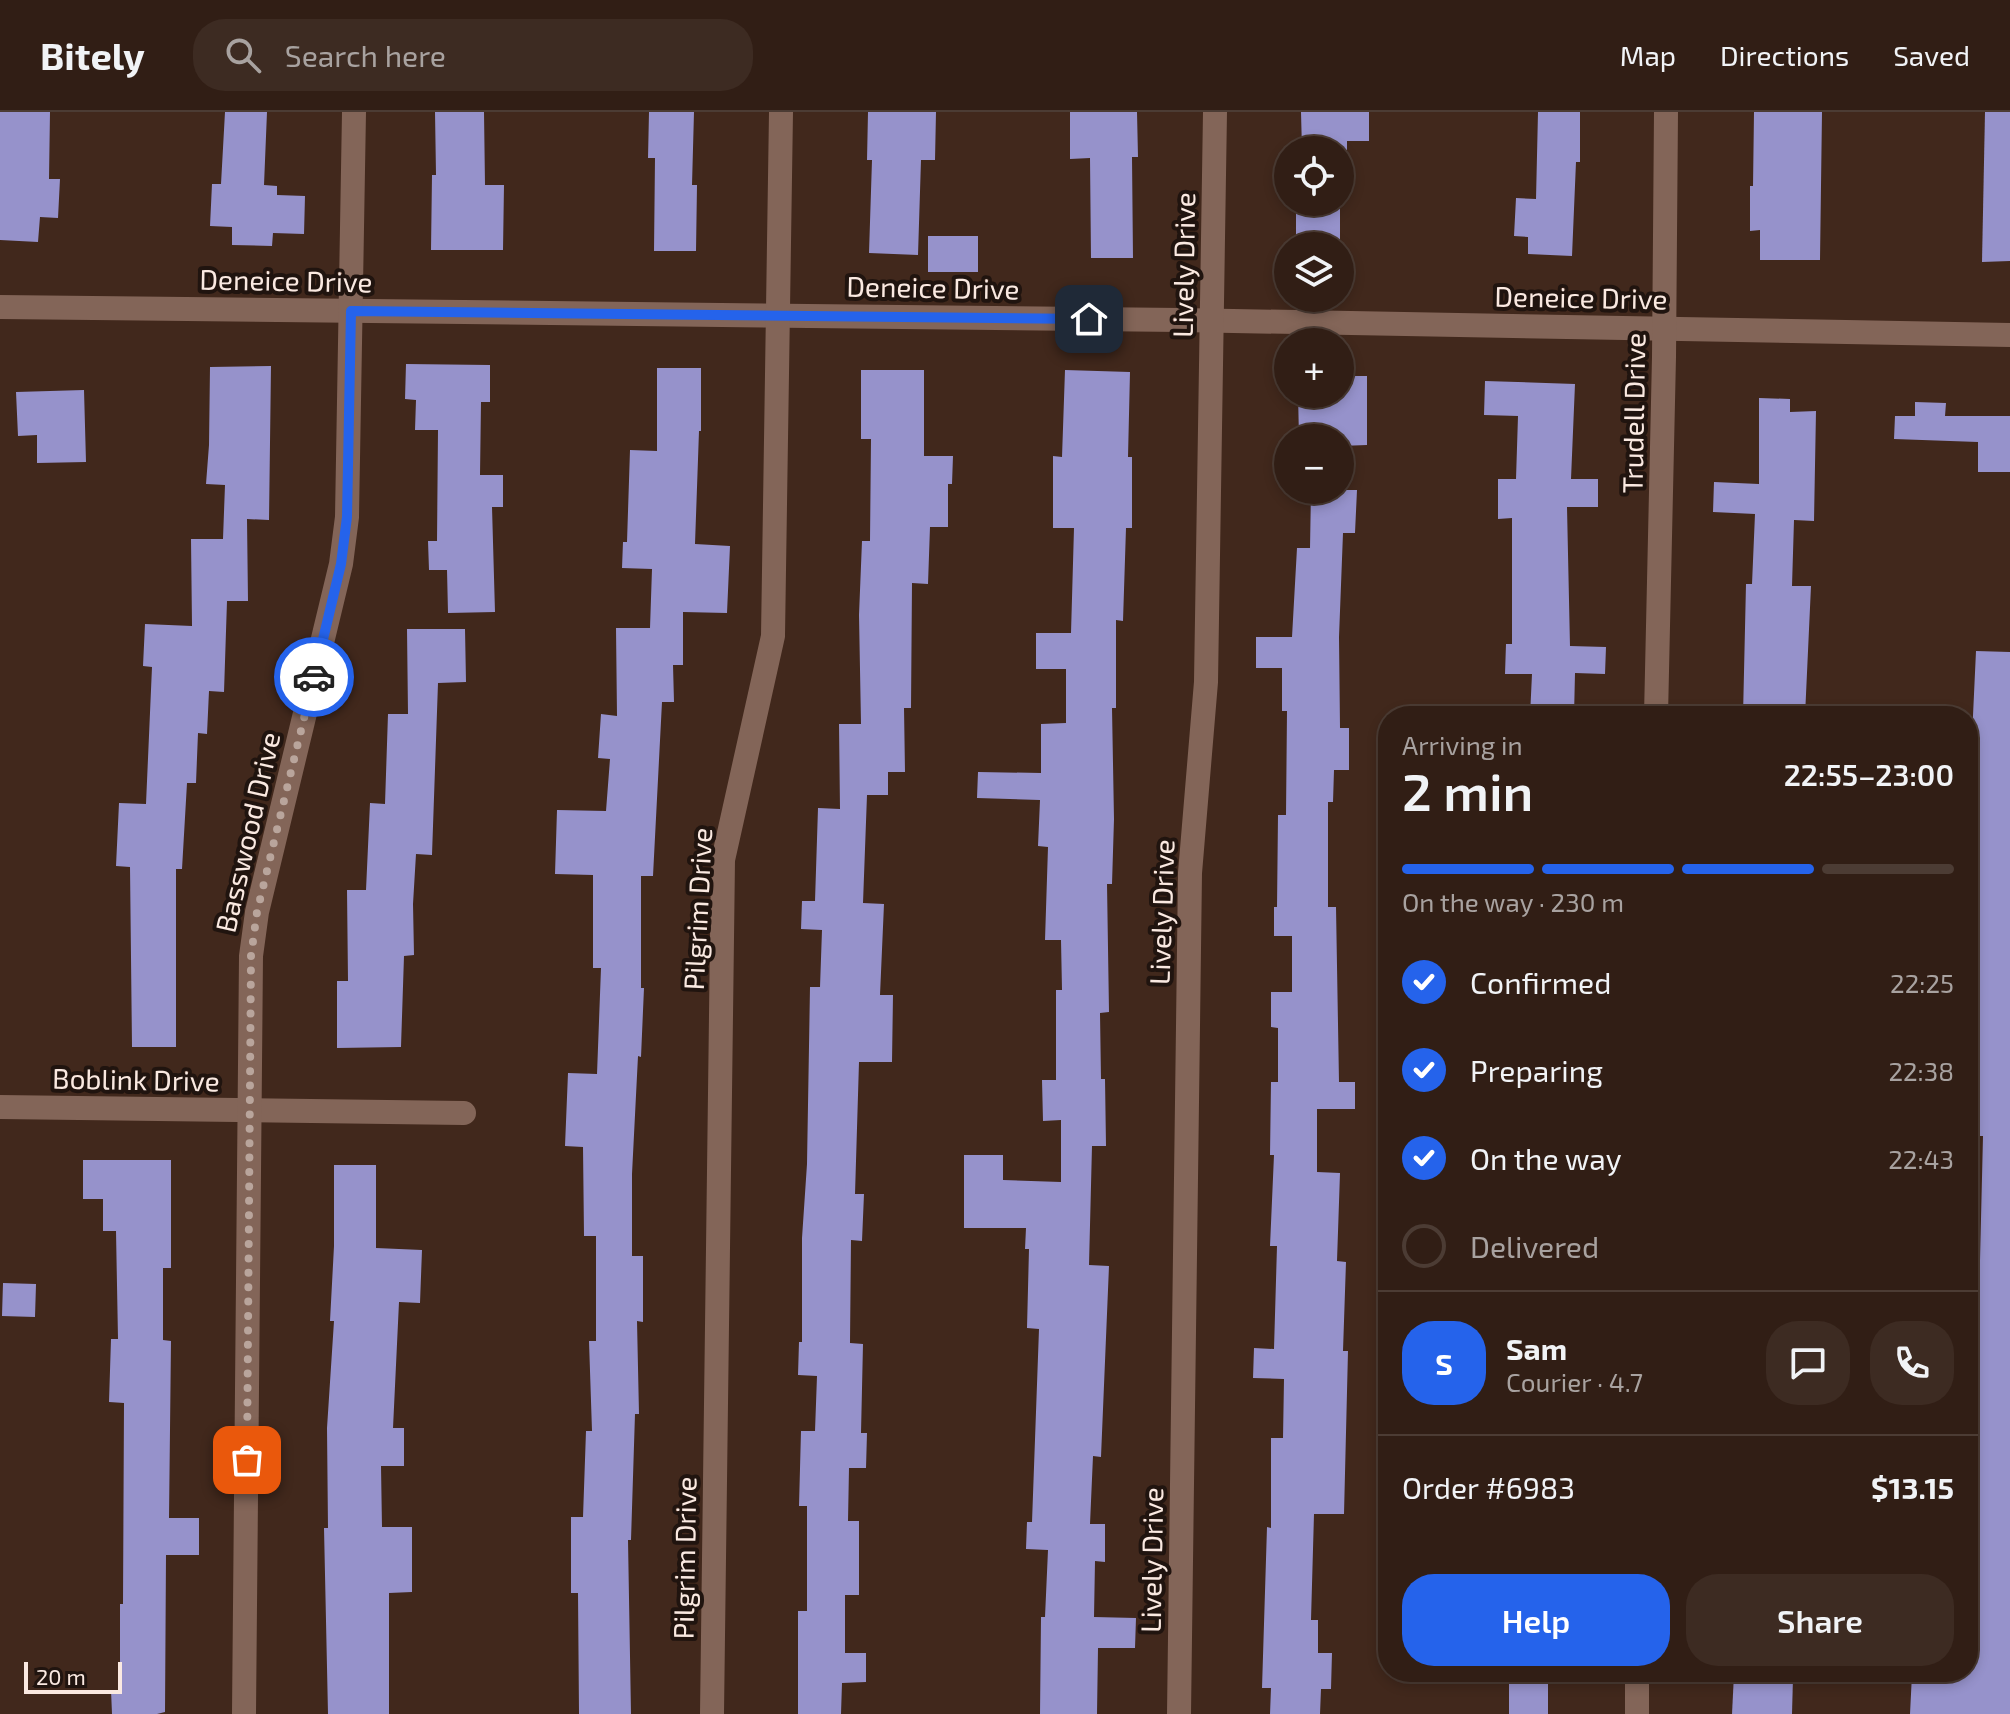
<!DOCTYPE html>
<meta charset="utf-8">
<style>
:root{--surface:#311e15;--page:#3d2b22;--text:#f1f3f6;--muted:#a8a2a0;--line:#4c3c34;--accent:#2563eb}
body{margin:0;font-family:"Exo 2",sans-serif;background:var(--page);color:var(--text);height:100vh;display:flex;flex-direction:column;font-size:30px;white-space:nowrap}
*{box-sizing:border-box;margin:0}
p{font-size:26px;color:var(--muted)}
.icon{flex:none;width:44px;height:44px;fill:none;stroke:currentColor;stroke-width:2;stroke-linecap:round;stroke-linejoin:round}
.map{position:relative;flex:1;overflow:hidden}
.drawer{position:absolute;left:1378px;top:594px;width:600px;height:976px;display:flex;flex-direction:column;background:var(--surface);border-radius:32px;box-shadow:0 4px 12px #0003,0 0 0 2px var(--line)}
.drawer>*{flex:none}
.controls{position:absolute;left:1274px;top:24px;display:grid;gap:16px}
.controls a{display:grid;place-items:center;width:80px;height:80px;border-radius:50%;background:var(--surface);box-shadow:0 4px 12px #0003,0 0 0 2px var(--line);font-size:40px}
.scale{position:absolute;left:24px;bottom:20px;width:98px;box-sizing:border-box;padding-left:8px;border:4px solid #fae9e1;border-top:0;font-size:22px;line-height:28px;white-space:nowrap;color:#fae9e1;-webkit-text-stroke:6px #20140f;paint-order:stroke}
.pin{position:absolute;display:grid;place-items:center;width:68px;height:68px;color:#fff;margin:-34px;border-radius:16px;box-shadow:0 4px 12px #0006}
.courier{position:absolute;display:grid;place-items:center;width:80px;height:80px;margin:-40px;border:6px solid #2563eb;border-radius:50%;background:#fff;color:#222;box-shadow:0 2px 10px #0007}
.summary em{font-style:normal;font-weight:600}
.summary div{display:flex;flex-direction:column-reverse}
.summary{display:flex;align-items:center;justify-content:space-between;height:136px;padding:0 24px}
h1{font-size:52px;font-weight:600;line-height:60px}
.bar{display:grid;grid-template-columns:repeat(4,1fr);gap:12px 8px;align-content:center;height:96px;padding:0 24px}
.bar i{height:10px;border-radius:6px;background:var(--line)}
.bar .selected{background:var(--accent)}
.bar p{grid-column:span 4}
.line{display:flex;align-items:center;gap:20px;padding:0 24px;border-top:2px solid var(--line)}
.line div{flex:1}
.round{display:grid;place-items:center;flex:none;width:84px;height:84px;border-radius:32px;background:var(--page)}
ol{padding:0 24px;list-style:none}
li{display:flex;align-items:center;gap:24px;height:88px}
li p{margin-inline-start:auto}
li .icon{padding:8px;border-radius:50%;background:var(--accent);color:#fff;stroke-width:4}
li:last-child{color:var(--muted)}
li i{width:44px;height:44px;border:4px solid var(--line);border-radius:50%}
.primary-button{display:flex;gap:16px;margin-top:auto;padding:16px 24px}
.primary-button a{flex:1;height:92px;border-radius:32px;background:var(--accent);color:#fff;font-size:32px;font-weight:600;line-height:92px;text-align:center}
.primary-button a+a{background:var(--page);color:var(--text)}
header{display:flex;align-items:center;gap:48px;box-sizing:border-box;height:112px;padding:0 40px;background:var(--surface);border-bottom:2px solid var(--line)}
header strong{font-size:38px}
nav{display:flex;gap:44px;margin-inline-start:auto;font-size:28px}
.search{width:560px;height:72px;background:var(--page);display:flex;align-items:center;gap:20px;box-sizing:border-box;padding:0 28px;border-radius:32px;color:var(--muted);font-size:30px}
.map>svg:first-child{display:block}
.building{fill:#9692cb}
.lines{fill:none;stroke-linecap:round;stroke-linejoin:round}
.minor{stroke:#836558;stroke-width:24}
.done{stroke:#b9a59c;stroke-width:8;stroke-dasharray:0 14.4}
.route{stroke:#2563eb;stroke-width:10}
.labels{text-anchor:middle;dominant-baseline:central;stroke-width:8;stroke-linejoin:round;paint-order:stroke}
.street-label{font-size:28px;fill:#fae9e1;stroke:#20140f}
</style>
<header>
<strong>Bitely</strong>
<div class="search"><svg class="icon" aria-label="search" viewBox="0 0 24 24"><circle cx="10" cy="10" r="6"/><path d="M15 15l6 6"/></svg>Search here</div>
<nav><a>Map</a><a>Directions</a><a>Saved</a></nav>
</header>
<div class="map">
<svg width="2010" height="1602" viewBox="0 0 2010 1602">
<rect width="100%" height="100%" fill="#41281c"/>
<g class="building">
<path d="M0 0H50L49 67H60L58 106 40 105 38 130 0 128Z"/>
<path d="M225 0H267L264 73 277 74V83L305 84 304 122 273 121 272 134 232 133V115L210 114 212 72H221Z"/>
<path d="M435 0H484L485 73H504L503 138H431L432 63H436Z"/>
<path d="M649 0H694L692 73H697L696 139H654L655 46H648Z"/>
<path d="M868 0H936L935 48H921L918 143 869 141 872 48H867Z"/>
<path d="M1070 0H1137L1138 45H1132L1133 146H1091L1090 46 1070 47Z"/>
<path d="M1301 0H1369V29H1347V38H1302Z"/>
<path d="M1538 0H1580V50H1576L1572 144 1528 142V125L1514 124 1516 86 1536 87Z"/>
<path d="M1754 0H1822L1820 148H1760V118L1750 119V74H1753Z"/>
<path d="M1985 0H2010V149L1982 150Z"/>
<rect x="1296" y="90" width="44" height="44"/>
<rect x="928" y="124" width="50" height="36"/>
<path d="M406 252 490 253V290H481L480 363H503V395H492L495 500 448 501 447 458H429L428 429H437L438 318H415L416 288 405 287Z"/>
<path d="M271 254 269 408 247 407 248 489H227L224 580 209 579 207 622 198 621 196 671H187L182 757H176V935H132L130 755 116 754 119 691 146 692 152 555 143 554 145 512 192 514 191 427H223L225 373 206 372 209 333 210 255Z"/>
<path d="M657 256H701V319H699L695 432 730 434 727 501 683 500V553H673L674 590H662L653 764H641V876H644L641 945 638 944 632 1062V1144H643V1210L637 1209 639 1302H635L631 1428H628L631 1602H579L578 1481H571V1405H583L586 1319H592L589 1229H596V1124H584L583 1035 565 1034 568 961 597 962 601 856H593V763L555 762 557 698 606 699 610 647 598 646 601 602 617 604 616 516H650L652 457 622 456 623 430H627L630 338 657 339Z"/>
<path d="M861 258H924V344H953L952 372H948V415H930L928 472 912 471 911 596H904L905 660H888V683H867L863 791 884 792 880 883H893L892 950H859L855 1082H864L862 1129 851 1128 850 1231 863 1232 861 1321H867L866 1356H849L848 1409H859V1483H845V1541H866V1570L842 1571 841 1602H798V1499H807V1394H799L801 1319H815L817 1264 798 1263 799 1230H802V1126L807 1052 810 875H820L822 818 801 817 802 789H815L818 696 840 697 839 612H861L859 503 862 429H870L871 327H861Z"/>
<path d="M1065 258 1130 260 1128 345H1132V416H1126L1123 509 1116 508V596H1112L1114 707 1112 772H1107L1109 900 1100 901 1101 967H1105L1106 1034H1092L1089 1153 1109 1154 1101 1345 1093 1344 1090 1412H1105V1450L1095 1449 1094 1505 1136 1506 1135 1536H1098L1097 1602H1040L1041 1505H1045L1048 1438 1026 1437 1027 1410H1032L1039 1217 1027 1216 1029 1137H1025L1026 1116H964V1043H1003V1068L1061 1070V1008L1043 1009 1042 968H1056V878H1062L1061 828H1045L1048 735 1038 734 1040 688 977 686 978 660 1041 661V612L1066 611V557H1036V521H1071L1074 416H1053V344L1062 345Z"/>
<path d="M1340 264H1367V333L1340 334V326H1299L1298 282H1340Z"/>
<path d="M1485 269 1575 272 1571 367H1598V395H1567L1570 534 1606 535 1605 562 1575 561 1574 604H1530L1532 562H1505L1506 532H1512V406L1498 407V367H1516L1518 304 1484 303Z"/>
<path d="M84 278 86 350 37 351V323L18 324 16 280Z"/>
<path d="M1759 286 1790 287V300L1816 299 1814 409 1794 408 1792 474H1811L1805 604H1743L1746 472H1752L1755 402 1713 400 1714 370 1759 372Z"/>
<path d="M1915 290 1946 291 1945 304H2010V360H1978V330L1894 327 1895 304H1915Z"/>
<path d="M1311 378H1357L1355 421H1343L1339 525 1340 616H1349V658H1334L1333 690H1328V795H1336L1339 970H1355V997H1317V1060L1340 1061 1337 1149 1346 1150 1343 1239H1348L1344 1402H1314L1311 1508H1318V1541H1332L1331 1577H1321L1320 1602H1270L1271 1576H1262L1267 1415 1271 1416V1326H1283L1284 1267 1253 1266 1254 1236 1274 1237 1277 1134H1270L1274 1043H1270L1271 970H1278V916L1271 915V880H1292V824H1274V795H1277L1278 703H1286L1287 599H1282V556H1256V525H1292L1297 436H1310Z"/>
<path d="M407 517H465L466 570 438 571 432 743 416 742 413 792 414 843 404 844 401 935 337 936V869H348L347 778H366L370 691 385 692 388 602H408Z"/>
<path d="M1976 539 2010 540V1602H1910L1912 1562 1960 1564V1560H1968V1402L1971 1389 1974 1339H1968V1148H1980L1983 1024H1968L1971 745H1968V624L1972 625Z"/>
<path d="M83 1048H171V1156H163V1228L171 1229 169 1406H199V1443H166L165 1600 157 1602H112L111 1578H120V1492H123L124 1291 109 1290 111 1227H118L116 1119H103V1087H83Z"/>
<path d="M334 1053H376V1136L422 1138 420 1191 399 1190 393 1316H404V1354H381L382 1415H412V1480L389 1481V1602H328L324 1416H328L327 1316 334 1209H330L334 1134Z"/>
<path d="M3 1171 36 1172 35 1205 2 1204Z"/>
<rect x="1509" y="1560" width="39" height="42"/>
<path d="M1734 1562 1793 1565 1792 1602H1732Z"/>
</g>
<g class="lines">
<g class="minor">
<path d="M0 195 1181 208 2010 223"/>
<path d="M1656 604 1664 245 1666 0"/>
<path d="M0 995 464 1001"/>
<path d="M1637 1560V1602"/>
<path d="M244 1602 251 844 257 800 341 452 347 405 354 0"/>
<path d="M712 1602 723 748 773 524 781 0"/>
<path d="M1179 1602 1190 761 1206 570 1215 0"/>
</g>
</g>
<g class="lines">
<path class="done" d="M247 1348 251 844 257 800 314 565"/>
<path class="route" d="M314 565 341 452 347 405 351 199 1089 207"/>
</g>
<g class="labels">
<g class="street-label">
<text transform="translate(1183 153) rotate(-89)">Lively Drive</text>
<text transform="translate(286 168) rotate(1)">Deneice Drive</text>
<text transform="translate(933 175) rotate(1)">Deneice Drive</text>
<text transform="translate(1581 185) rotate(1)">Deneice Drive</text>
<text transform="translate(1633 301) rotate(-89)">Trudell Drive</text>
<text transform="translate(247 720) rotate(-77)">Basswood Drive</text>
<text transform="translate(697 797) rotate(-87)">Pilgrim Drive</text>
<text transform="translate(1161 800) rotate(-88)">Lively Drive</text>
<text transform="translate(136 967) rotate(1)">Boblink Drive</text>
<text transform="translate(684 1446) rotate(-89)">Pilgrim Drive</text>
<text transform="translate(1151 1448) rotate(-89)">Lively Drive</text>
</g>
</g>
</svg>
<div class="controls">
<a><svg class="icon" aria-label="locate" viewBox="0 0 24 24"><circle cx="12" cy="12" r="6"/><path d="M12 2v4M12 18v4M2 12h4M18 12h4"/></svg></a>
<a><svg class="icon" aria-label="layers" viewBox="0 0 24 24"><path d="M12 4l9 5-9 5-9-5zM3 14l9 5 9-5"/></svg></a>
<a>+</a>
<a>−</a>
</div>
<div class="scale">20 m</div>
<div class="pin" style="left:247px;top:1348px;background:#ea580c"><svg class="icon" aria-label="bag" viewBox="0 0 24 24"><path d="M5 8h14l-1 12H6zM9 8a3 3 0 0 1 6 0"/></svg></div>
<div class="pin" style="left:1089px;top:207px;background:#1f2937"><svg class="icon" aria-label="home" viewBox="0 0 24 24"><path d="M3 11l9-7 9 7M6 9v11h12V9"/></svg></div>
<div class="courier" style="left:314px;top:565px"><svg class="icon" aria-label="car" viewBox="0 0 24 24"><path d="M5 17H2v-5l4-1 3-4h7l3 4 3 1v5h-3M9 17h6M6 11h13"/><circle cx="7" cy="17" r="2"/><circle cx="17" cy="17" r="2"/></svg></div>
<section class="drawer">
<div class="summary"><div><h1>2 min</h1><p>Arriving in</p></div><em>22:55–23:00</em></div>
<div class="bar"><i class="selected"></i><i class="selected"></i><i class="selected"></i><i></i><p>On the way · 230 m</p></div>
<ol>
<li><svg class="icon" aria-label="check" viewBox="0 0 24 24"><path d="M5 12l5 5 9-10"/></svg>Confirmed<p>22:25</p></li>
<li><svg class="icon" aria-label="check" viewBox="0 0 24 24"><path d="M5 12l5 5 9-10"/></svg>Preparing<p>22:38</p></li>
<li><svg class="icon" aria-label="check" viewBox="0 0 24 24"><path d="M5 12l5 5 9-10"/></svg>On the way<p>22:43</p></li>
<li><i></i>Delivered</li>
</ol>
<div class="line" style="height:144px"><b class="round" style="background:var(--accent);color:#fff">S</b><div><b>Sam</b><p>Courier · 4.7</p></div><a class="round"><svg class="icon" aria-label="chat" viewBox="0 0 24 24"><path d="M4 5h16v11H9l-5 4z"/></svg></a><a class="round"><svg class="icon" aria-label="phone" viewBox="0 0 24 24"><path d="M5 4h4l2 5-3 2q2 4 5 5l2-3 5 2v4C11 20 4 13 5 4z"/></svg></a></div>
<div class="line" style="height:104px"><div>Order #6983</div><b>$13.15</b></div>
<div class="primary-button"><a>Help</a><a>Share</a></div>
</section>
</div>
